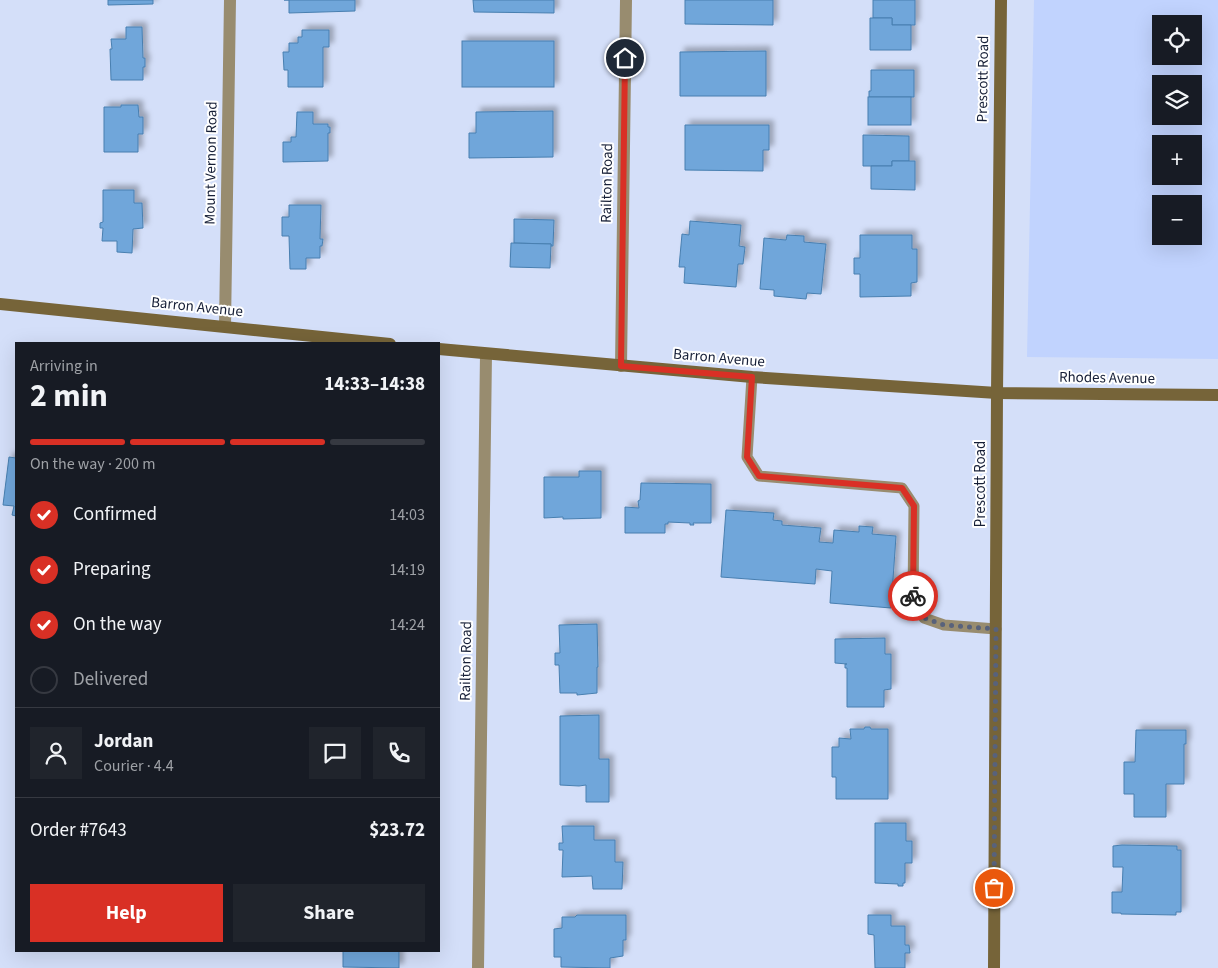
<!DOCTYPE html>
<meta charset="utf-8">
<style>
:root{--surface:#171b24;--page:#20242c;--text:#f1f3f6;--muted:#9ea1a6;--line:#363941;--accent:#d93025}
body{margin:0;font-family:"Source Sans 3",sans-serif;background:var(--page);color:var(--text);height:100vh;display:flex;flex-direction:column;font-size:19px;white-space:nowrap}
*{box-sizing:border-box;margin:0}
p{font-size:16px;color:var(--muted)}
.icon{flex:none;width:28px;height:28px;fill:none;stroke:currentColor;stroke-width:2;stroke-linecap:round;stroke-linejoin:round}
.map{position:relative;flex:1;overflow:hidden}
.side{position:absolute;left:15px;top:342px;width:425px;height:610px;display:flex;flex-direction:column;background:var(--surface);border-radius:0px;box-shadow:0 5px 20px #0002}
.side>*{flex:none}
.controls{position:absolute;left:1152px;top:15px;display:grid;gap:10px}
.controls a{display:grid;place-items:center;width:50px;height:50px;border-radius:0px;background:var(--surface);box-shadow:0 5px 20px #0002;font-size:25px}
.pin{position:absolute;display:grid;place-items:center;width:42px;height:42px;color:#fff;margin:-21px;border:2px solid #fff;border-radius:50%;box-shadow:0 1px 5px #0007}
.courier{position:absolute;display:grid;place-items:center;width:50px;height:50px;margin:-25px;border:4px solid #d93025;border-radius:50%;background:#fff;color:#222;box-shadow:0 1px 6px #0007}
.head em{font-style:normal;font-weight:700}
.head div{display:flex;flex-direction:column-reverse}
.head{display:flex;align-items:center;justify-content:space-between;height:85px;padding:0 15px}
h1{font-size:32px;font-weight:700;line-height:38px}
.bar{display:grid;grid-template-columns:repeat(4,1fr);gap:8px 5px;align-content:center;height:60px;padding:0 15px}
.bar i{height:6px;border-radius:4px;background:var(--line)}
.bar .on{background:var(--accent)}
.bar p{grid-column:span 4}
.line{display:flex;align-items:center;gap:12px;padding:0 15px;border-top:1px solid var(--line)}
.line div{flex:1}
.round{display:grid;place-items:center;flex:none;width:52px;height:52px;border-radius:0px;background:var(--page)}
ol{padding:0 15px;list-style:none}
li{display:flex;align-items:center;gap:15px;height:55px}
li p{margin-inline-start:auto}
li .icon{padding:5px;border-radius:50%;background:var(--accent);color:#fff;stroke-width:4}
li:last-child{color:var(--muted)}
li i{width:28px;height:28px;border:2px solid var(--line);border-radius:50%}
.button{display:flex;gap:10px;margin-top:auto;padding:10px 15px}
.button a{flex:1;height:58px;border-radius:0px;background:var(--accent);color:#fff;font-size:20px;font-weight:700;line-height:58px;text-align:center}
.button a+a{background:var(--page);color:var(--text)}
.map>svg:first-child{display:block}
.built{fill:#c1d3fe;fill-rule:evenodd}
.building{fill:#6fa6da;stroke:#487fb0;filter:url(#shadow)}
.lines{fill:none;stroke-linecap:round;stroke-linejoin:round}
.service{stroke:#988c6f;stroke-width:11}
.minor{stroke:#988c6f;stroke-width:12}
.secondary{stroke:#766439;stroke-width:12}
.done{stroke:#58627b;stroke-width:5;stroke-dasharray:0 9}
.route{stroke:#d93025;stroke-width:6}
.labels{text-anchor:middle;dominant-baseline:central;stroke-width:4;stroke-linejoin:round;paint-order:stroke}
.street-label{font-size:15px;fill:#161f37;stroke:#fff}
</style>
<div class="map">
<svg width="1218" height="968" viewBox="0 0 1218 968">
<defs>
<filter id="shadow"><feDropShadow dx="4.5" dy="-4.5" stdDeviation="2.5" flood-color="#0004"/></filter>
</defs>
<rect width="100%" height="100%" fill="#d4dff9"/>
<path class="built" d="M1034 0H1218V359L1027 357ZM1161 24H1194V56H1161ZM1161 84H1194V116H1161ZM1161 144H1194V176H1161ZM1161 204H1194V236H1161Z"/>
<g class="building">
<path d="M108 0H153V4L108 5Z"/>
<path d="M284 0H355V11L289 13V0Z"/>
<path d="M473 0H554V13L474 12Z"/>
<path d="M685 0H773V25L685 24Z"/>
<path d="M873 0H915V25H892V18H873Z"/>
<path d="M870 18H892V25H911V50H870Z"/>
<path d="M126 27H142L143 58H145V67H143V80H111L110 49H112L111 39H126Z"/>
<path d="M302 30H329V47H323V87H288V70H284L283 52H289V43H298V37H302Z"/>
<rect x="462" y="41" width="92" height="46"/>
<path d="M766 51V96H680V52Z"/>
<path d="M871 70H914V97H869V91H871Z"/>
<rect x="868" y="97" width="43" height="28"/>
<path d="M121 105H138L139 117H143V134H138V152H104V107H121Z"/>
<path d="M553 111V157L469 158V133H476V112Z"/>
<path d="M297 112H313V124H328V127H330V133H328V161L283 162V142H291V137H296Z"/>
<path d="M685 125H769V150H763V171L685 170Z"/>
<path d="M863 135 909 136V161H892V166H863Z"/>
<path d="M892 161H915V190L871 189V166H892Z"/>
<path d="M103 190H134V203H142L143 228 133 229 132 253 117 252V241H102L103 228H100V223L103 222Z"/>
<path d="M289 205H321L320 239H323L322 246H320V258H306V269H290L289 236H282V217H289Z"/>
<path d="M514 219 554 220 553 246H551V244L514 243Z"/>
<path d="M690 221 741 225 739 246 745 247 743 264H738L736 287 684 283 685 267H679L682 234 689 235Z"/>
<path d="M787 235 804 236V242L826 244 821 294 807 293 806 299 774 296V290L760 289 764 238 786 240Z"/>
<path d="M860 235H912V249H917V282L911 283V296L860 297V274H854V258H860Z"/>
<path d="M511 243 551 244 550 268 510 267Z"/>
<path d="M9 457 16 458V516L12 515 14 506 3 505Z"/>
<path d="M579 471H601V518L563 519V517L544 518V477H579Z"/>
<path d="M641 483 711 484V523H693L694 525H690V523L668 522V524H665V533H625V507L639 508 638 501 640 500Z"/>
<path d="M726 510 774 513 773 520 782 521V525L821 528 819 542 833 543 834 530 859 532V526L873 527 872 534 896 536 891 608 830 603 832 571 816 569 815 584 721 577Z"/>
<path d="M597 624 598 667H597V693L577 695V693H560L559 665H555V653H560L559 625Z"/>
<path d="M885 638V654H891V689L884 690V707H847V668H845V664H847L835 663V639Z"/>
<path d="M599 715V759H609V802H586V785L579 786 560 785V716Z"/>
<path d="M865 727H870L871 729H888V799H836V777H832V747H839V738L851 739 850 729H864Z"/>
<path d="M1136 730H1186V744H1184V784H1166V817H1134V794H1124V762H1135Z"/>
<path d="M875 823H906V841H912V863H905V883H903V886H898V884L875 883Z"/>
<path d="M562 826H594V840H615V862H623L622 889H593L592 876 562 877 563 850H559V843H563Z"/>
<path d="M1122 845 1177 846V850H1181V912H1176V915L1121 914V913H1112V892H1122L1123 867H1113V846Z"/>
<path d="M577 915H626V940H623V956L610 958V968L561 967V957H554V929L562 928V917H575Z"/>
<path d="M868 915H891V926H905V945H909L910 953H905V968H875L874 935 868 934Z"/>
<path d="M343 951H399V968L343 967Z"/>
</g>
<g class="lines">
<path class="service" d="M752 377 747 457 759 476 902 488 914 506 913 601 924 618 944 625 996 629"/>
<g class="minor">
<path d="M225 326 230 0"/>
<path d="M621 366 626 0"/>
<path d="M478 968 486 354"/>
</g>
<g class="secondary">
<path d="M0 304 390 344"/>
<path d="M439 349 752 377 997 393 1218 395"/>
<path d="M994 968 997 393 1001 0"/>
</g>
</g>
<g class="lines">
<path class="done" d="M913 596V601L924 618 944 625 996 629 994 888"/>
<path class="route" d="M625 58 621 366 752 377 747 457 759 476 902 488 914 506 913 596"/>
</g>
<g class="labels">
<g class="street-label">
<text transform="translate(983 79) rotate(-89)">Prescott Road</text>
<text transform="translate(211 163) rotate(-89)">Mount Vernon Road</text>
<text transform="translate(607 183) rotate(-89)">Railton Road</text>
<text transform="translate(197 307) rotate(6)">Barron Avenue</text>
<text transform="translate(719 358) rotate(5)">Barron Avenue</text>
<text transform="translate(1107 378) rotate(1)">Rhodes Avenue</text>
<text transform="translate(980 484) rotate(-90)">Prescott Road</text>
<text transform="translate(466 661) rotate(-89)">Railton Road</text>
</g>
</g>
</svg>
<div class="controls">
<a><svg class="icon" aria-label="locate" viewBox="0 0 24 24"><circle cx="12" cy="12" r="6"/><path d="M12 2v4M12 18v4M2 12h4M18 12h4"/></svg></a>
<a><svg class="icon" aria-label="layers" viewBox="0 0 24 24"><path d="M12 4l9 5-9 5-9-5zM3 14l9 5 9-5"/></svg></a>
<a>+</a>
<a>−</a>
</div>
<div class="pin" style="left:994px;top:888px;background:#ea580c"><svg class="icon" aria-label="bag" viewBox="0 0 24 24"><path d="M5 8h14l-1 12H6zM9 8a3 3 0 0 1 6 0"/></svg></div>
<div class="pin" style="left:625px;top:58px;background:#1f2937"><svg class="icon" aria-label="home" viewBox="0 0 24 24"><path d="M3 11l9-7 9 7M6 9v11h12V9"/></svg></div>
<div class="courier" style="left:913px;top:596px"><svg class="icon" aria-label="bike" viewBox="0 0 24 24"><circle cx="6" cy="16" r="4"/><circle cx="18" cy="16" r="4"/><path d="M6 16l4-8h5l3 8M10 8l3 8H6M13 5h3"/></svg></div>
<section class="side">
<div class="head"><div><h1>2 min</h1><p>Arriving in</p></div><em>14:33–14:38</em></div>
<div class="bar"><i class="on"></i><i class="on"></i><i class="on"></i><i></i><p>On the way · 200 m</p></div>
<ol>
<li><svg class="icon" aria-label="check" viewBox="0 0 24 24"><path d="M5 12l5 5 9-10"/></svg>Confirmed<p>14:03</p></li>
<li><svg class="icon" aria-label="check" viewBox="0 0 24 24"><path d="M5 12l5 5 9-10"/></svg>Preparing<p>14:19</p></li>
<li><svg class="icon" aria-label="check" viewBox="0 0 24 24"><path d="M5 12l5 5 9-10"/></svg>On the way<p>14:24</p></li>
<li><i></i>Delivered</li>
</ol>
<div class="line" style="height:90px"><a class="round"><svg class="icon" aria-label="person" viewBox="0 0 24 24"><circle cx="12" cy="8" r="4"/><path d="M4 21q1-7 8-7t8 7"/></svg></a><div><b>Jordan</b><p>Courier · 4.4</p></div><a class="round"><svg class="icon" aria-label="chat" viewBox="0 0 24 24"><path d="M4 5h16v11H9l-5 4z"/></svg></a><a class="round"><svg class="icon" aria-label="phone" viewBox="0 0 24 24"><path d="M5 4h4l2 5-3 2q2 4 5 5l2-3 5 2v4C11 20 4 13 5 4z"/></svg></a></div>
<div class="line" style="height:65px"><div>Order #7643</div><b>$23.72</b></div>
<div class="button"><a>Help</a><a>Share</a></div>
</section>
</div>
